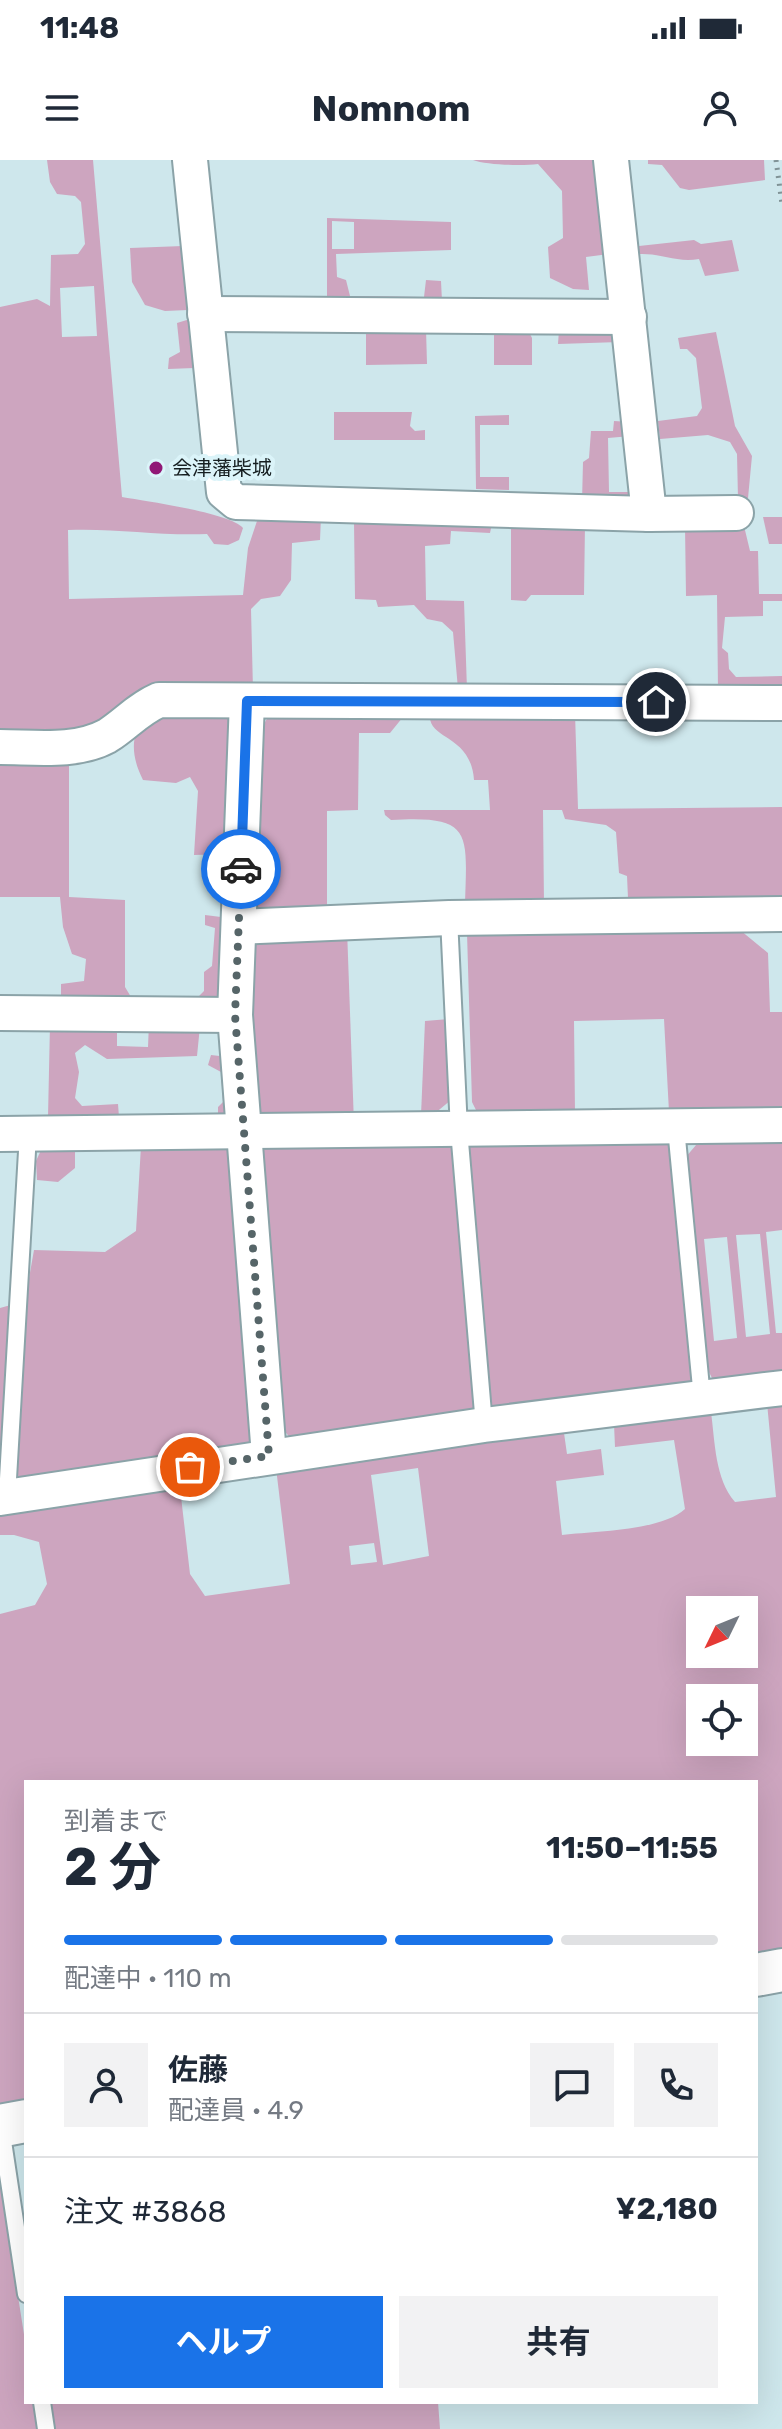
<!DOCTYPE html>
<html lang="ja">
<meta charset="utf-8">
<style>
:root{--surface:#fff;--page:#f2f2f3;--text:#1f2937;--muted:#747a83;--line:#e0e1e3;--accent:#1a73e8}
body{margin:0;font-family:Rubik,"Noto Sans JP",sans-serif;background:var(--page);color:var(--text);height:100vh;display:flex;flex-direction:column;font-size:30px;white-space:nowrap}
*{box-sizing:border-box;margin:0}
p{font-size:26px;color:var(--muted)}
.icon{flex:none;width:44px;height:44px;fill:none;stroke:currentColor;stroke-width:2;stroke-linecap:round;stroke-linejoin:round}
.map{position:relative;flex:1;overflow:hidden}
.side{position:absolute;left:24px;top:1620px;width:734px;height:624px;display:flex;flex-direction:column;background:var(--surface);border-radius:0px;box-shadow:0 8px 32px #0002}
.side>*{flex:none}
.needle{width:52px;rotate:227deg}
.fabs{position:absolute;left:686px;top:1436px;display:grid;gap:16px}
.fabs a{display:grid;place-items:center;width:72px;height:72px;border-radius:0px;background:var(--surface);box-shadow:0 8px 32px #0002;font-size:40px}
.pin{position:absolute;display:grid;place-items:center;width:68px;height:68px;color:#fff;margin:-34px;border:4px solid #fff;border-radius:50%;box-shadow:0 2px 8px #0007}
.courier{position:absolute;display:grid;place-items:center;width:80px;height:80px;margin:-40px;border:6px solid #1a73e8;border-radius:50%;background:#fff;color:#222;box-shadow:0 2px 10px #0007}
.head em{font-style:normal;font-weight:700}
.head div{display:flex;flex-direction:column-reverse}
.head{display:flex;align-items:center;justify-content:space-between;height:136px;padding:0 40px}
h1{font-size:52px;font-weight:700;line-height:60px}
.bar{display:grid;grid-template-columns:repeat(4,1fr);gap:12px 8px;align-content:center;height:96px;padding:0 40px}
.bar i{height:10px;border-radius:6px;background:var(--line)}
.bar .on{background:var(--accent)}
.bar p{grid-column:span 4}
.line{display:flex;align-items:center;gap:20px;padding:0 40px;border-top:2px solid var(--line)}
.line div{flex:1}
.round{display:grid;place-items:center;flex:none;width:84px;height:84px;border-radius:0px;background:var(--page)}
.cta{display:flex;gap:16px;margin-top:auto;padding:16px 40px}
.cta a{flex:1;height:92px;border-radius:0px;background:var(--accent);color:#fff;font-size:32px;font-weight:700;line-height:92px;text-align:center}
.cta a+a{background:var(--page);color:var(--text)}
.status{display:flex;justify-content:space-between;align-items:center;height:56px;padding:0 40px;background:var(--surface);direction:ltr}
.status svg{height:22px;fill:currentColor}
header{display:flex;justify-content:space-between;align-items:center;height:104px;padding:0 40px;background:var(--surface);font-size:36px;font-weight:700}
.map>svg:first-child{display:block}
.green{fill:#cda5bf;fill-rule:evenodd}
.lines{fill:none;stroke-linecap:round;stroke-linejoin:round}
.service-casing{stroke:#8ba3a8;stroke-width:20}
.minor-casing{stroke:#8ba3a8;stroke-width:38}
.tertiary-casing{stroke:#8ba3a8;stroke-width:46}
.path{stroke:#809396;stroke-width:5;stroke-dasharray:2 6;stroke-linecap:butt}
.service{stroke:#fff;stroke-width:16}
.minor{stroke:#fff;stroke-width:34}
.tertiary{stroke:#fff;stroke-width:42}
.done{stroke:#566568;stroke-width:8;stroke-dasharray:0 14.4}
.route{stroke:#1a73e8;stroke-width:10}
.poi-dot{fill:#901876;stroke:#dbf4f9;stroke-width:3}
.labels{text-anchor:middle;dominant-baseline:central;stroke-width:8;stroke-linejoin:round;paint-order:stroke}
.poi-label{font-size:20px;fill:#161f21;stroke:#dbf4f9;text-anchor:start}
</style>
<div class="status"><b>11:48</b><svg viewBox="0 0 49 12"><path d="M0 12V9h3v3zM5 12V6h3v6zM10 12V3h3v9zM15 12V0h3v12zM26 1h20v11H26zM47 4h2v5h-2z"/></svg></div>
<header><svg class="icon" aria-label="menu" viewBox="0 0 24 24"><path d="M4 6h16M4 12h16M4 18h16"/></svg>Nomnom<svg class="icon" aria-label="person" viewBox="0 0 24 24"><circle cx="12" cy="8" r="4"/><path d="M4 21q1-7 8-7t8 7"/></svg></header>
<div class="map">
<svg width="782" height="2269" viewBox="0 0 782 2269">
<rect width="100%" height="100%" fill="#cee7ec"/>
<g class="green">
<path d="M47 0H93L122 337C145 341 231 353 243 368L239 380 228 385 214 384 207 374C160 376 114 368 68 370L69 439 243 435 248 388 257 361 266 357 321 356 320 380 292 383 291 420 280 436 261 439 251 449 253 530 91 571 0 578V147L37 139 50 146 51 95 78 94 85 84 81 42 75 36 57 34 50 22ZM94 126 97 176 62 177 60 128Z"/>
<path d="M473 0H599L609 94 586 97 589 130 573 129 550 118 548 87 563 78 562 31 538 4C522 6 486 5 473 0Z"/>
<path d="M648 0H764L765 20 689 30 680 28 662 5 648 4Z"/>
<path d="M327 58 451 62V90L336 94 337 117 346 120 350 136 424 137 426 120 441 121 442 141H327ZM332 61 354 62V89H332Z"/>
<path d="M694 80 701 84 732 80 739 111 705 116 699 99C676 103 662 93 639 94V86Z"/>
<path d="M183 86 188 150 165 151 145 145 132 122 130 88Z"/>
<path d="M190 159 194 208 168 209 169 198 180 192 177 163Z"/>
<path d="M527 168 532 178V205H494V170Z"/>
<path d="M426 169 427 204 366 205V170Z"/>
<path d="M559 170 611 171 620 182 558 184Z"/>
<path d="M716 172 735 266 752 296 748 338 738 339 737 294 730 282 708 275 660 279 658 261 697 256 702 248 696 198 687 189H680L678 178Z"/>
<path d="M334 252H412L410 266 415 271 425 270V280H334Z"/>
<path d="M509 255V265H480V317H509V330L476 329 475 256Z"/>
<path d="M614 261 630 262 631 276 608 278 609 332H634L624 343 582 342 583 302 589 298 591 271H613Z"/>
<path d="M763 357H782V384H769Z"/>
<path d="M493 359 490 373 451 371 450 384 425 386 426 440 464 441 467 530 458 529 453 472 442 462 427 459 414 445 378 447 376 440 355 439 354 362Z"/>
<path d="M511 364H585L584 435H531L526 441 511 440Z"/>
<path d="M685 366H744L750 391H758L759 434H782V441H763V456L725 457 722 488 728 493 729 509 736 517 782 516V530L718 531 717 435 686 436Z"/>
<path d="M190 548 236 558 227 694 194 695 198 631 190 617 176 623 143 620C131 596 130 576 145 554Z"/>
<path d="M575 553 578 649 782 647V742H633L628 738 627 716 619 713 616 672 606 665 565 659 562 650H543L544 744H465C467 672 473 655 391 660L385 655 384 650H490L488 620H474C471 574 428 580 430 555Z"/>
<path d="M273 555 403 557 390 573H359L358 650 327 651V749L258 755 246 745 259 577 266 560Z"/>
<path d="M0 600H69V737L125 740V827L131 837H198L204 831V812L212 806 215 768 205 765V755L229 758 222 832 214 841 61 843V824L84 821 86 799 72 794 63 767 60 737H0Z"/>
<path d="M729 761 768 793 770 852H782V950L669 952 664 859 574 861 575 953 477 952 472 942 467 773Z"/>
<path d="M347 769 354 964 257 962 246 859 251 785 257 777Z"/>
<path d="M449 859 451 940 434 954 421 955 425 861Z"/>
<path d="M149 863 200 866 197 896 107 899 85 885 75 893 79 912 75 938 82 946 118 944 119 957H48L50 864 117 865V886L148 887Z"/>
<path d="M211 895 228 897 232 953 218 961V947L223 942 221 912 208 905Z"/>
<path d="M671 973 695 1231 291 1279 283 1269 274 1284 180 1328 190 1414 205 1436 290 1424 276 1308 564 1273 567 1294 601 1289 604 1315 556 1321 562 1375C595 1371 661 1371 685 1349L674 1280 615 1287 614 1264 711 1252C715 1282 715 1319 735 1342L776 1337 767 1243 782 1241V1792L756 1798V1622H26V1954L0 1959V1454L35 1445 47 1424 39 1382 14 1375H0V1354L4 1356 33 1348 0 1327V1148L25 1141 34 1090 105 1092 136 1071 141 986ZM418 1308 429 1396 383 1405 371 1315ZM374 1383 377 1402 351 1405 349 1386ZM700 1450H744V1494H700ZM700 1538H744V1582H700Z"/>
<path d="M782 976V1070L766 1072 776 1173H782V1217L713 1220 706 1206 685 998 702 978ZM760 1074 770 1174 746 1177 736 1075ZM727 1077 737 1178 714 1181 704 1079Z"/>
<path d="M75 983V1008L58 1022 37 1020 36 1001 42 988Z"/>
<path d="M0 2022 26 2187V2242H438L440 2269H0Z"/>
</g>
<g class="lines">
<defs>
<g id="service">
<path d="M449 758 459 970 484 1265"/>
<path d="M676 968 702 1238"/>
<path d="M7 1336 28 974"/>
<path d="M1 1968 26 2134"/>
<path d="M42 2242 46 2269"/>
</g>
<g id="minor">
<path d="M190 0 224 332 236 342 649 354 611 0"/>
<path d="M205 154 629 157"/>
<path d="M649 354 736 353"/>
<path d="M247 541 235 855 269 1296"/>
<path d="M0 587C34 587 76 593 107 576 126 564 138 549 159 540L782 543"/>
<path d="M239 767 449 758 782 754"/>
<path d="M0 853 235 855"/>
<path d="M0 974 782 965"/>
<path d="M0 1338 484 1265 782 1228"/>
</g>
<g id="tertiary">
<path d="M756 1815 782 1810"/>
<path d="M0 1966 26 1961"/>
</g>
</defs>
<use href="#service" class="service-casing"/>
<use href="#minor" class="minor-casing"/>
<use href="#tertiary" class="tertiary-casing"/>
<path class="path" d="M776 0 782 44"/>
<use href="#service" class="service"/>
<use href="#minor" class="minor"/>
<use href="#tertiary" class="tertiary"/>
</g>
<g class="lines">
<path class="done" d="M190 1307 269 1296 235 855 241 709"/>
<path class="route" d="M241 709 247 541 656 542"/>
</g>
<circle class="poi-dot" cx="156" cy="308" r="8"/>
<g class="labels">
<g class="poi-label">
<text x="172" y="308">会津藩柴城</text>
</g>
</g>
</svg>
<div class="fabs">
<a><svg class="needle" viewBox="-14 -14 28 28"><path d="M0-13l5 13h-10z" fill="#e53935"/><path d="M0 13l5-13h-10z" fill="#747a83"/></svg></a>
<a><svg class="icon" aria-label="locate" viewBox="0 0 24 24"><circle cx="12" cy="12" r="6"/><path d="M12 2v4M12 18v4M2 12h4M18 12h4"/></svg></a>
</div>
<div class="pin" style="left:190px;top:1307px;background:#ea580c"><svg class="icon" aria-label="bag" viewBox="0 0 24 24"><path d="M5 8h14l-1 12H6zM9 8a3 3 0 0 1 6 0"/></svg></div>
<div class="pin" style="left:656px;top:542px;background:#1f2937"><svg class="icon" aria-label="home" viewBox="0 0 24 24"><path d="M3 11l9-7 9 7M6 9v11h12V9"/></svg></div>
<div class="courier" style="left:241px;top:709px"><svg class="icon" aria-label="car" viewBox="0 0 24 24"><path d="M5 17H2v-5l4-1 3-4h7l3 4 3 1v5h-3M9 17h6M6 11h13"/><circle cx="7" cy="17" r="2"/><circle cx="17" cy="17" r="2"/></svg></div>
<section class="side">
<div class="head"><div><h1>2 分</h1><p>到着まで</p></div><em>11:50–11:55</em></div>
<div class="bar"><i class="on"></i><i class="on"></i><i class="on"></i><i></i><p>配達中 · 110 m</p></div>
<div class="line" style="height:144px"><a class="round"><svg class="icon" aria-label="person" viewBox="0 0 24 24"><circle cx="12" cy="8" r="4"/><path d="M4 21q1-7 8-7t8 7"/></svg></a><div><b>佐藤</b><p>配達員 · 4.9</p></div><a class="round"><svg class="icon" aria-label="chat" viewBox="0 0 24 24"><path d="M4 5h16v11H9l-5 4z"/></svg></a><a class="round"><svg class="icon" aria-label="phone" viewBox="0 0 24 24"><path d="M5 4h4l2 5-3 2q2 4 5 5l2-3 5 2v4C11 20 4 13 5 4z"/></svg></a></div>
<div class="line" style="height:104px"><div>注文 #3868</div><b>¥2,180</b></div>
<div class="cta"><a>ヘルプ</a><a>共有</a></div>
</section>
</div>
